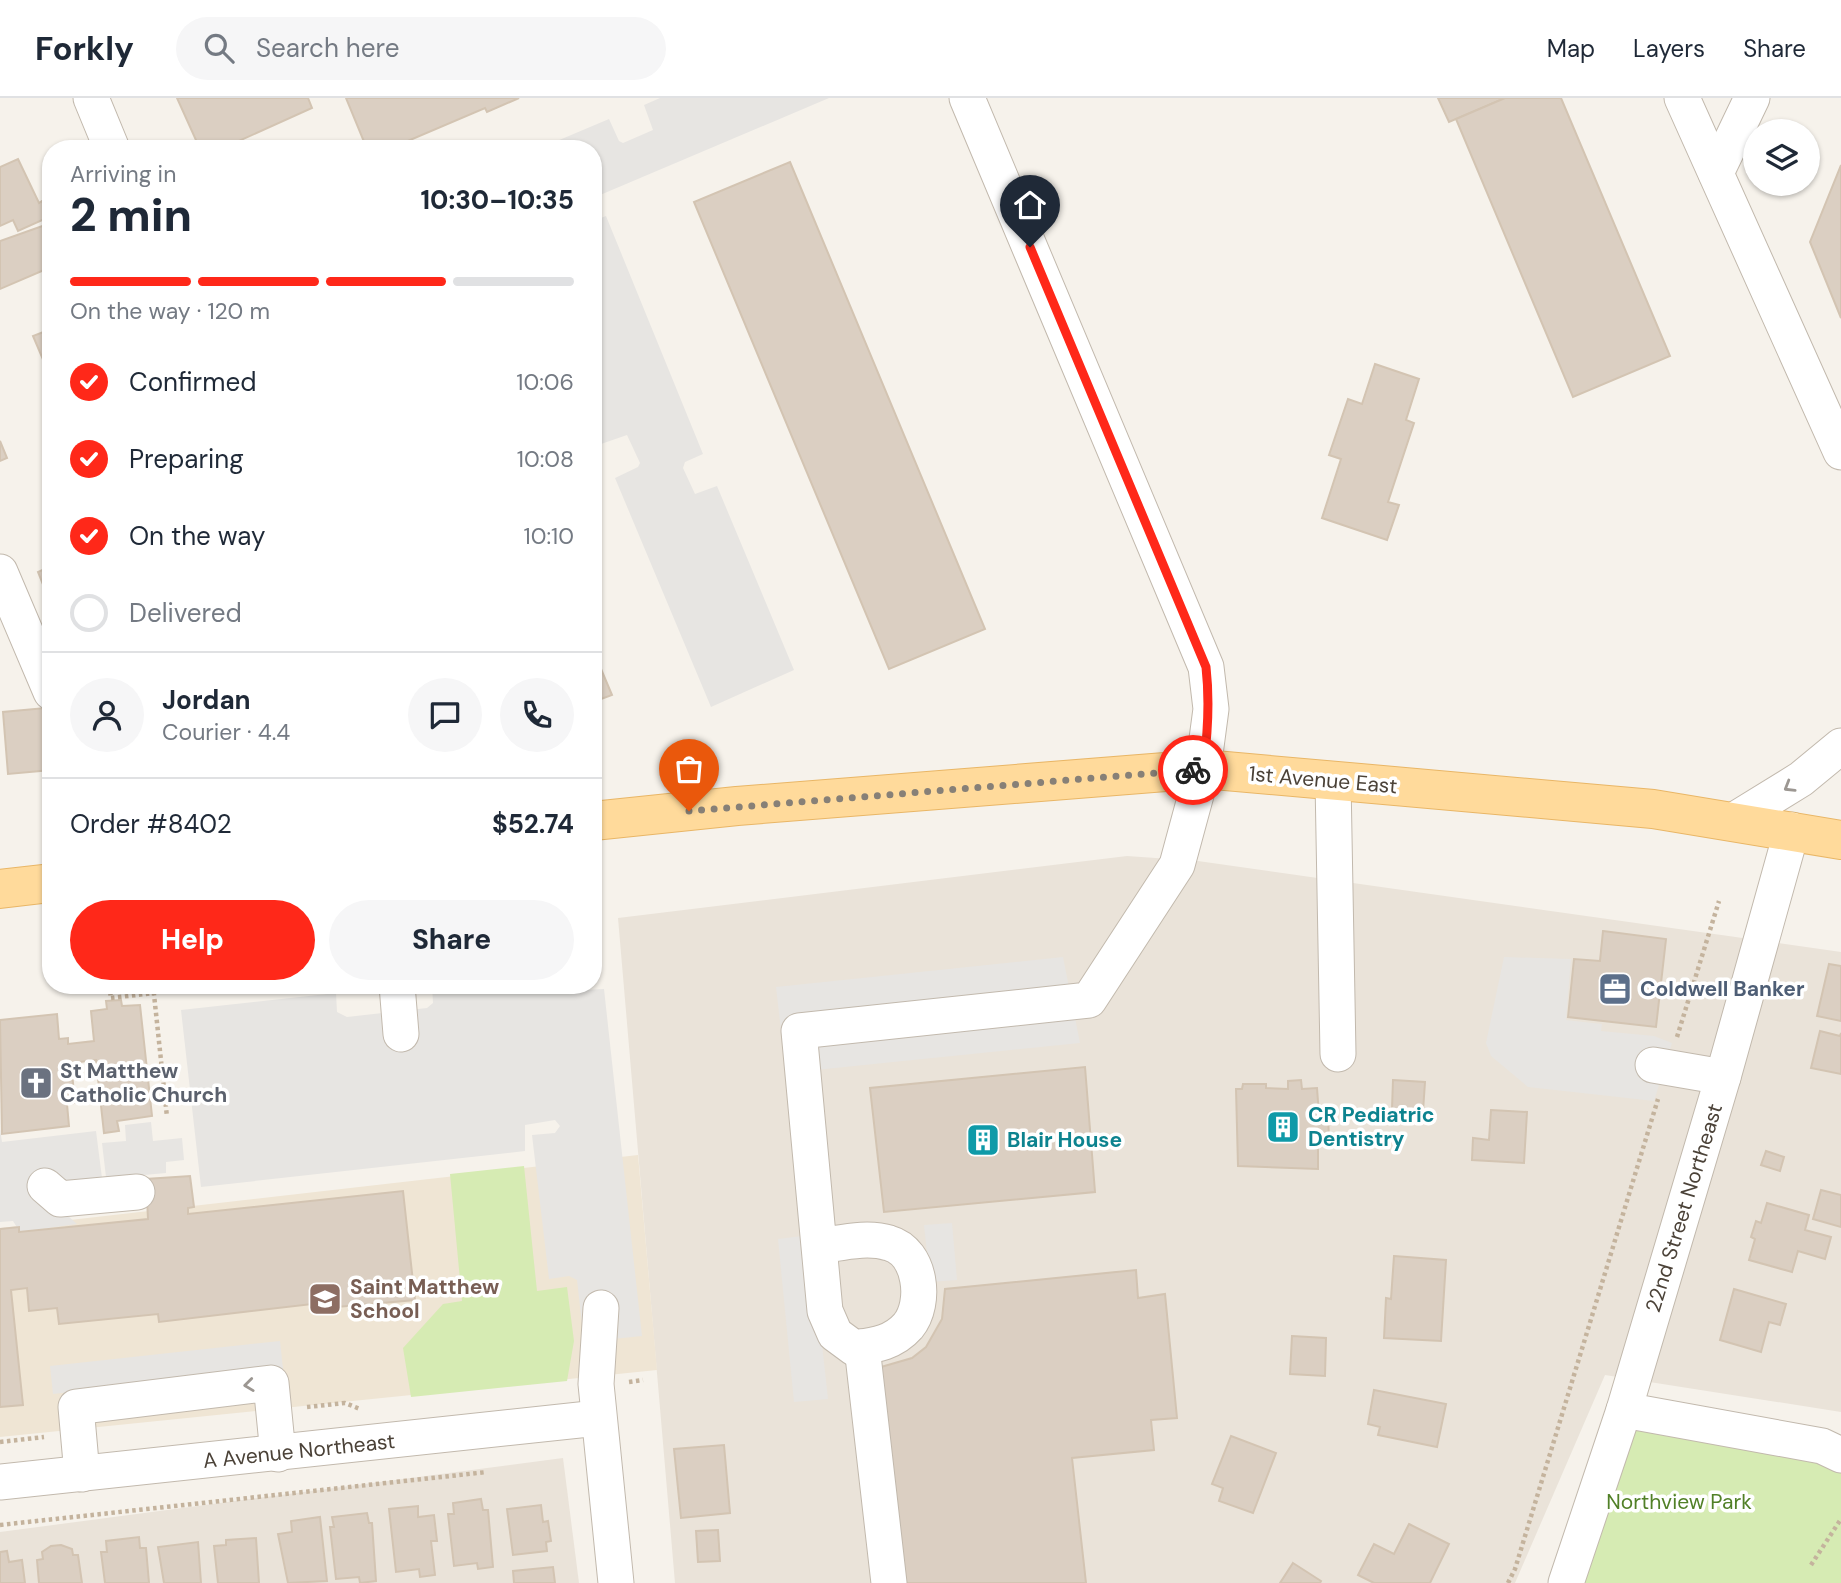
<!DOCTYPE html>
<meta charset="utf-8">
<style>
:root{--surface:#fff;--page:#f6f6f7;--text:#1f2937;--muted:#747a83;--line:#e0e1e3;--accent:#ff2819}
body{margin:0;font-family:"DM Sans",sans-serif;background:var(--page);color:var(--text);height:100vh;display:flex;flex-direction:column;font-size:26px;white-space:nowrap}
*{box-sizing:border-box;margin:0}
p{font-size:23px;color:var(--muted)}
.icon{flex:none;width:38px;height:38px;fill:none;stroke:currentColor;stroke-width:2;stroke-linecap:round;stroke-linejoin:round}
.map{position:relative;flex:1;overflow:hidden}
.panel{position:absolute;left:42px;top:42px;width:560px;height:854px;display:flex;flex-direction:column;background:var(--surface);border-radius:28px;box-shadow:0 2px 5px #0004}
.panel>*{flex:none}
.controls{position:absolute;left:1743px;top:21px;display:grid;gap:14px}
.controls a{display:grid;place-items:center;width:77px;height:77px;border-radius:50%;background:var(--surface);box-shadow:0 2px 5px #0004;font-size:35px}
.pin{position:absolute;display:grid;place-items:center;width:60px;height:60px;color:#fff;margin:-72px -30px;border-radius:50% 50% 50% 0;rotate:-45deg;box-shadow:0 0 7px #0007}
.pin .icon{rotate:45deg}
.courier{position:absolute;display:grid;place-items:center;width:70px;height:70px;margin:-35px;border:5px solid #ff2819;border-radius:50%;background:#fff;color:#222;box-shadow:0 2px 9px #0007}
.headline em{font-style:normal;font-weight:800}
.headline div{display:flex;flex-direction:column-reverse}
.headline{display:flex;align-items:center;justify-content:space-between;height:119px;padding:0 28px}
h1{font-size:46px;font-weight:800;line-height:52px}
.bar{display:grid;grid-template-columns:repeat(4,1fr);gap:10px 7px;align-content:center;height:84px;padding:0 28px}
.bar i{height:9px;border-radius:5px;background:var(--line)}
.bar .active{background:var(--accent)}
.bar p{grid-column:span 4}
.line{display:flex;align-items:center;gap:18px;padding:0 28px;border-top:2px solid var(--line)}
.line div{flex:1}
.round{display:grid;place-items:center;flex:none;width:74px;height:74px;border-radius:37px;background:var(--page)}
ol{padding:0 28px;list-style:none}
li{display:flex;align-items:center;gap:21px;height:77px}
li p{margin-inline-start:auto}
li .icon{padding:7px;border-radius:50%;background:var(--accent);color:#fff;stroke-width:4}
li:last-child{color:var(--muted)}
li i{width:38px;height:38px;border:4px solid var(--line);border-radius:50%}
.cta{display:flex;gap:14px;margin-top:auto;padding:14px 28px}
.cta a{flex:1;height:80px;border-radius:42px;background:var(--accent);color:#fff;font-size:28px;font-weight:800;line-height:80px;text-align:center}
.cta a+a{background:var(--page);color:var(--text)}
header{display:flex;align-items:center;gap:42px;box-sizing:border-box;height:98px;padding:0 35px;background:var(--surface);border-bottom:2px solid var(--line)}
header strong{font-size:33px}
nav{display:flex;gap:38px;margin-inline-start:auto;font-size:24px}
.search{width:490px;height:63px;background:var(--page);display:flex;align-items:center;gap:18px;box-sizing:border-box;padding:0 24px;border-radius:38px;color:var(--muted);font-size:26px}
.map>svg:first-child{display:block}
.residential{fill:#eae3d9}
.education{fill:#efe5d4}
.green{fill:#d6ebb3}
.parking{fill:#e7e5e2}
.building{fill:#dbcfc2;stroke:#d3c4b2;stroke-width:2}
.lines{fill:none;stroke-linecap:round;stroke-linejoin:round}
.minor-casing{stroke:#c2b9ad;stroke-width:37}
.major-casing{stroke:#e9b666;stroke-width:40}
.path{stroke:#c4b39d;stroke-width:4.5;stroke-dasharray:3.5 3.5;stroke-linecap:butt}
.minor{stroke:#fff;stroke-width:35}
.major{stroke:#ffda9b;stroke-width:38}
.oneway{stroke:#9c9792}
.done{stroke:#878077;stroke-width:7;stroke-dasharray:0 12.6}
.route{stroke:#ff2819;stroke-width:9}
.labels{text-anchor:middle;dominant-baseline:central;stroke-width:7;stroke-linejoin:round;paint-order:stroke}
.street-label{font-size:21px;fill:#4b4238;stroke:#fff}
.service-label{font-size:21px;font-weight:bold;fill:#4e5e75;stroke:#fff;text-anchor:start}
.worship-label{font-size:21px;font-weight:bold;fill:#5b616d;stroke:#fff;text-anchor:start}
.culture-label{font-size:21px;font-weight:bold;fill:#0d838f;stroke:#fff;text-anchor:start}
.education-label{font-size:21px;font-weight:bold;fill:#785e54;stroke:#fff;text-anchor:start}
.park-label{font-size:21px;fill:#518027;stroke:#fff}
</style>
<header>
<strong>Forkly</strong>
<div class="search"><svg class="icon" aria-label="search" viewBox="0 0 24 24"><circle cx="10" cy="10" r="6"/><path d="M15 15l6 6"/></svg>Search here</div>
<nav><a>Map</a><a>Layers</a><a>Share</a></nav>
</header>
<div class="map">
<svg width="1841" height="1485" viewBox="0 0 1841 1485">
<rect width="100%" height="100%" fill="#f6f2eb"/>
<g class="residential">
<path d="M1127 758 1198 763 1841 854V1314L1605 1277 1515 1485H675L618 820Z"/>
<path d="M563 1360 579 1485H0V1434Z"/>
</g>
<path class="education" d="M638 1057 657 1272 0 1339V1130Z"/>
<g class="green">
<path d="M524 1068 537 1193 567 1189 574 1243 567 1283 411 1299 403 1250 443 1206 462 1203 450 1076Z"/>
<path d="M1624 1312 1841 1342V1485H1566Z"/>
</g>
<g class="parking">
<path d="M660 0H829L593 100V51H538L609 21 619 43 623 45 653 32 644 7Z"/>
<path d="M606 118 703 356 685 364 683 370 695 396 717 388 794 572 711 609 615 380 638 369 640 365 627 337 601 346 593 328V123Z"/>
<path d="M1063 859 1080 945 786 975 776 889Z"/>
<path d="M1504 859 1571 861 1566 922 1602 926 1601 933 1654 938 1672 945 1654 1003 1528 989 1491 958 1486 945Z"/>
<path d="M432 887H577L584 892 604 891 642 1238 584 1244 577 1182 569 1178 549 1181 532 1037 555 1035 560 1028 555 1022 525 1027V1053L201 1089 181 912 336 895 337 914 347 919 427 910 433 905Z"/>
<path d="M151 1024 153 1043 182 1040 184 1062 166 1064V1075L144 1077 147 1107 60 1111 77 1126 20 1134 13 1123 0 1124V1031L2 1044 96 1033 102 1080 106 1079 102 1045 126 1043 125 1027Z"/>
<path d="M952 1125 957 1182 930 1184 924 1127Z"/>
<path d="M810 1137 828 1301 794 1304 778 1141Z"/>
<path d="M280 1243 283 1271 53 1296 50 1268Z"/>
</g>
<g class="building">
<path d="M177 0H308L312 10 221 51H200Z"/>
<path d="M346 0H519L487 14 485 10 389 51H367Z"/>
<path d="M1438 0H1505L1449 24Z"/>
<path d="M1505 0H1561L1670 258 1573 299 1456 21Z"/>
<path d="M18 61 39 105 42 103 49 119 18 133 13 122 0 128V69Z"/>
<path d="M790 64 985 531 889 571 694 104Z"/>
<path d="M1841 67V220L1810 144Z"/>
<path d="M51 125V169L0 191V143Z"/>
<path d="M51 231V269L47 271 33 238Z"/>
<path d="M1375 266 1419 281 1406 322 1414 325 1388 404 1399 407 1387 442 1322 420 1341 361 1329 357 1348 301 1362 306Z"/>
<path d="M0 343 7 360 0 363Z"/>
<path d="M51 468V492L46 494 38 474Z"/>
<path d="M593 552 612 597 593 604Z"/>
<path d="M45 610 51 672 8 676 3 614Z"/>
<path d="M1603 833 1666 841 1656 929 1568 919 1574 861 1600 863Z"/>
<path d="M1829 866 1841 868V923L1817 918Z"/>
<path d="M121 902 122 908 140 907 152 1018 117 1023 119 1033 104 1035 96 962 71 965 75 1005 67 1006 69 1028 2 1036 0 922 57 916 59 941 68 940V946L94 943 91 913 107 911 106 903Z"/>
<path d="M1820 933 1840 938 1841 935V976L1811 970Z"/>
<path d="M1085 969 1095 1094 884 1114 870 990Z"/>
<path d="M1301 982 1302 991 1317 990 1319 1017 1328 1016 1329 1042 1318 1041V1071L1238 1068 1236 991H1242L1243 986H1266V990L1288 991V983Z"/>
<path d="M1393 982 1425 984 1423 1013 1392 1011Z"/>
<path d="M1491 1012 1527 1014 1524 1065 1472 1062 1473 1040 1489 1042Z"/>
<path d="M1766 1053 1784 1059 1780 1073 1761 1067Z"/>
<path d="M190 1078 194 1109 188 1110V1116L403 1093 415 1202 314 1211 312 1206 159 1224 158 1216 59 1226 57 1210 29 1213 27 1190 11 1192 23 1307 0 1309V1131L19 1129V1134L148 1121 146 1081Z"/>
<path d="M1821 1092 1841 1097V1129L1813 1121Z"/>
<path d="M1767 1105 1809 1117 1805 1132 1831 1139 1825 1161 1798 1153 1792 1174 1749 1162 1755 1141 1751 1139 1756 1123 1761 1125Z"/>
<path d="M1394 1158 1446 1162 1441 1243 1384 1240 1386 1200 1391 1201Z"/>
<path d="M1136 1172 1138 1200 1165 1196 1177 1320 1151 1322 1154 1352 1072 1360 1086 1485H903L881 1269 912 1260 926 1249 942 1221 945 1191Z"/>
<path d="M1734 1191 1786 1206 1780 1227 1769 1224 1761 1254 1720 1242Z"/>
<path d="M1292 1238 1326 1240 1325 1278 1290 1276Z"/>
<path d="M1374 1292 1446 1306 1437 1349 1378 1337 1380 1329 1368 1326Z"/>
<path d="M1231 1338 1276 1355 1253 1415 1219 1403 1223 1390 1212 1386Z"/>
<path d="M724 1347 730 1415 681 1420 674 1351Z"/>
<path d="M481 1401 483 1412H488L493 1469 478 1471 477 1465 454 1468 448 1416H454L453 1405Z"/>
<path d="M541 1407 543 1424 548 1423 551 1443 546 1444 547 1453 513 1457 507 1411Z"/>
<path d="M418 1408V1419L434 1417 437 1443H431L435 1477 420 1479 419 1471 396 1474 389 1411Z"/>
<path d="M367 1415 369 1425H372L376 1483 360 1485 359 1479 336 1481 330 1429H334L332 1419Z"/>
<path d="M320 1419 327 1483 288 1485 278 1436 292 1434 291 1423Z"/>
<path d="M1409 1426 1449 1446 1430 1485H1374L1358 1477 1374 1446 1394 1456Z"/>
<path d="M718 1432 720 1463 698 1464 696 1433Z"/>
<path d="M139 1439 140 1450H146L149 1485H105L101 1454H107L106 1443Z"/>
<path d="M256 1440 259 1485H218L214 1448 226 1447V1442Z"/>
<path d="M198 1444 201 1485H164L158 1449Z"/>
<path d="M61 1447 72 1451 73 1457H78L82 1485H39L37 1462 43 1461 42 1454 51 1448Z"/>
<path d="M7 1453 9 1464 22 1462 25 1485H0V1454Z"/>
<path d="M1293 1465 1321 1483 1320 1485H1280Z"/>
<path d="M553 1469 555 1485H514L513 1473Z"/>
</g>
<g class="lines">
<defs>
<g id="minor">
<path d="M91 0 112 51"/>
<path d="M1682 0 1841 354"/>
<path d="M1716 75 1752 0"/>
<path d="M0 474 51 594"/>
<path d="M1333 683 1338 956"/>
<path d="M1733 723 1801 681 1841 648"/>
<path d="M397 887 401 936"/>
<path d="M1653 967 1723 979"/>
<path d="M45 1088 60 1101 137 1094"/>
<path d="M819 1148C841 1145 867 1138 889 1145 921 1154 927 1205 908 1228 893 1245 875 1247 854 1250L835 1236 825 1213 799 933 1089 902 1177 767 1203 671 1211 611 1206 569 967 0"/>
<path d="M601 1210 596 1286 616 1485"/>
<path d="M862 1249 889 1485"/>
<path d="M1624 1312 1822 1348 1841 1357"/>
<path d="M82 1376 76 1309 271 1285 278 1356"/>
<path d="M0 1384 598 1320"/>
<path d="M1566 1485 1624 1312 1723 979 1792 732"/>
</g>
<g id="major">
<path d="M593 723 737 708 1203 671 1653 711 1841 742"/>
<path d="M0 791 51 785"/>
</g>
</defs>
<use href="#minor" class="minor-casing"/>
<use href="#major" class="major-casing"/>
<g class="path">
<path d="M109 887 111 900"/>
<path d="M153 887 167 1019"/>
<path d="M111 900 154 895"/>
<path d="M1677 939 1719 803"/>
<path d="M629 1284 643 1282"/>
<path d="M307 1309 345 1305 360 1311"/>
<path d="M0 1344 44 1339"/>
<path d="M0 1427 487 1374"/>
<path d="M1811 1467 1841 1421"/>
<path d="M1508 1485 1515 1471 1658 1001"/>
</g>
<use href="#minor" class="minor"/>
<use href="#major" class="major"/>
</g>
<defs><path id="oneway-chevron" d="M-2-3.5L2.5 0L-2 3.5" fill="none" stroke-width="1.6" stroke-linecap="round" stroke-linejoin="round" transform="scale(1.75)"/></defs>
<g class="oneway">
<use href="#oneway-chevron" transform="translate(1789 689) rotate(149)"/>
<use href="#oneway-chevron" transform="translate(249 1287) rotate(173)"/>
</g>
<g class="lines">
<path class="done" d="M689 713 1193 672"/>
<path class="route" d="M1030 149 1206 569C1210 605 1208 636 1203 671L1193 672"/>
</g>
<defs>
<symbol id="office-square" viewBox="-11 -11 22 22"><rect x="-9" y="-9" width="18" height="18" rx="4" fill="#5c6f8a" stroke="#fff"/><path d="M-6-3h4V-5.5h4V-3h4V5H-6ZM-1-4.5V-3h2v-1.5ZM-6 0V1H6V0Z" fill="#fff"/></symbol>
<symbol id="church-square" viewBox="-11 -11 22 22"><rect x="-9" y="-9" width="18" height="18" rx="4" fill="#6b7280" stroke="#fff"/><path d="M-1.2-6h2.4v3.5h3.3v2.4h-3.3V6h-2.4V-.1h-3.3v-2.4h3.3Z" fill="#fff"/></symbol>
<symbol id="building-square" viewBox="-11 -11 22 22"><rect x="-9" y="-9" width="18" height="18" rx="4" fill="#0f9aa8" stroke="#fff"/><path d="M-4-6H4V6H1V3H-1V6H-4ZM-2.5-4.3h1.7v1.8h-1.7ZM.8-4.3h1.7v1.8H.8ZM-2.5-1h1.7V.8h-1.7ZM.8-1h1.7V.8H.8Z" fill="#fff"/></symbol>
<symbol id="school-square" viewBox="-11 -11 22 22"><rect x="-9" y="-9" width="18" height="18" rx="4" fill="#8d6e63" stroke="#fff"/><path d="M0-5L7-2L0 1L-7-2ZM-4 1L0 2.5L4 1V4Q0 6-4 4Z" fill="#fff"/></symbol>
</defs>
<g fill-rule="evenodd">
<use href="#office-square" x="1596" y="872" width="38" height="38"/>
<use href="#church-square" x="17" y="966" width="38" height="38"/>
<use href="#building-square" x="1264" y="1010" width="38" height="38"/>
<use href="#building-square" x="964" y="1023" width="38" height="38"/>
<use href="#school-square" x="306" y="1182" width="38" height="38"/>
</g>
<g class="labels">
<g class="street-label">
<text transform="translate(1323 682) rotate(5)">1st Avenue East</text>
<text transform="translate(1684 1110) rotate(-73)">22nd Street Northeast</text>
<text transform="translate(299 1353) rotate(-6)">A Avenue Northeast</text>
</g>
<g class="service-label">
<text x="1640" y="891">Coldwell Banker</text>
</g>
<g class="worship-label">
<text x="60" y="973">St Matthew<tspan x="60" dy="24">Catholic Church</tspan></text>
</g>
<g class="culture-label">
<text x="1308" y="1017">CR Pediatric<tspan x="1308" dy="24">Dentistry</tspan></text>
<text x="1007" y="1042">Blair House</text>
</g>
<g class="education-label">
<text x="350" y="1189">Saint Matthew<tspan x="350" dy="24">School</tspan></text>
</g>
<g class="park-label">
<text x="1679" y="1404">Northview Park</text>
</g>
</g>
</svg>
<div class="controls">
<a><svg class="icon" aria-label="layers" viewBox="0 0 24 24"><path d="M12 4l9 5-9 5-9-5zM3 14l9 5 9-5"/></svg></a>
</div>
<div class="pin" style="left:689px;top:713px;background:#ea580c"><svg class="icon" aria-label="bag" viewBox="0 0 24 24"><path d="M5 8h14l-1 12H6zM9 8a3 3 0 0 1 6 0"/></svg></div>
<div class="pin" style="left:1030px;top:149px;background:#1f2937"><svg class="icon" aria-label="home" viewBox="0 0 24 24"><path d="M3 11l9-7 9 7M6 9v11h12V9"/></svg></div>
<div class="courier" style="left:1193px;top:672px"><svg class="icon" aria-label="bike" viewBox="0 0 24 24"><circle cx="6" cy="16" r="4"/><circle cx="18" cy="16" r="4"/><path d="M6 16l4-8h5l3 8M10 8l3 8H6M13 5h3"/></svg></div>
<section class="panel">
<div class="headline"><div><h1>2 min</h1><p>Arriving in</p></div><em>10:30–10:35</em></div>
<div class="bar"><i class="active"></i><i class="active"></i><i class="active"></i><i></i><p>On the way · 120 m</p></div>
<ol>
<li><svg class="icon" aria-label="check" viewBox="0 0 24 24"><path d="M5 12l5 5 9-10"/></svg>Confirmed<p>10:06</p></li>
<li><svg class="icon" aria-label="check" viewBox="0 0 24 24"><path d="M5 12l5 5 9-10"/></svg>Preparing<p>10:08</p></li>
<li><svg class="icon" aria-label="check" viewBox="0 0 24 24"><path d="M5 12l5 5 9-10"/></svg>On the way<p>10:10</p></li>
<li><i></i>Delivered</li>
</ol>
<div class="line" style="height:126px"><a class="round"><svg class="icon" aria-label="person" viewBox="0 0 24 24"><circle cx="12" cy="8" r="4"/><path d="M4 21q1-7 8-7t8 7"/></svg></a><div><b>Jordan</b><p>Courier · 4.4</p></div><a class="round"><svg class="icon" aria-label="chat" viewBox="0 0 24 24"><path d="M4 5h16v11H9l-5 4z"/></svg></a><a class="round"><svg class="icon" aria-label="phone" viewBox="0 0 24 24"><path d="M5 4h4l2 5-3 2q2 4 5 5l2-3 5 2v4C11 20 4 13 5 4z"/></svg></a></div>
<div class="line" style="height:91px"><div>Order #8402</div><b>$52.74</b></div>
<div class="cta"><a>Help</a><a>Share</a></div>
</section>
</div>
